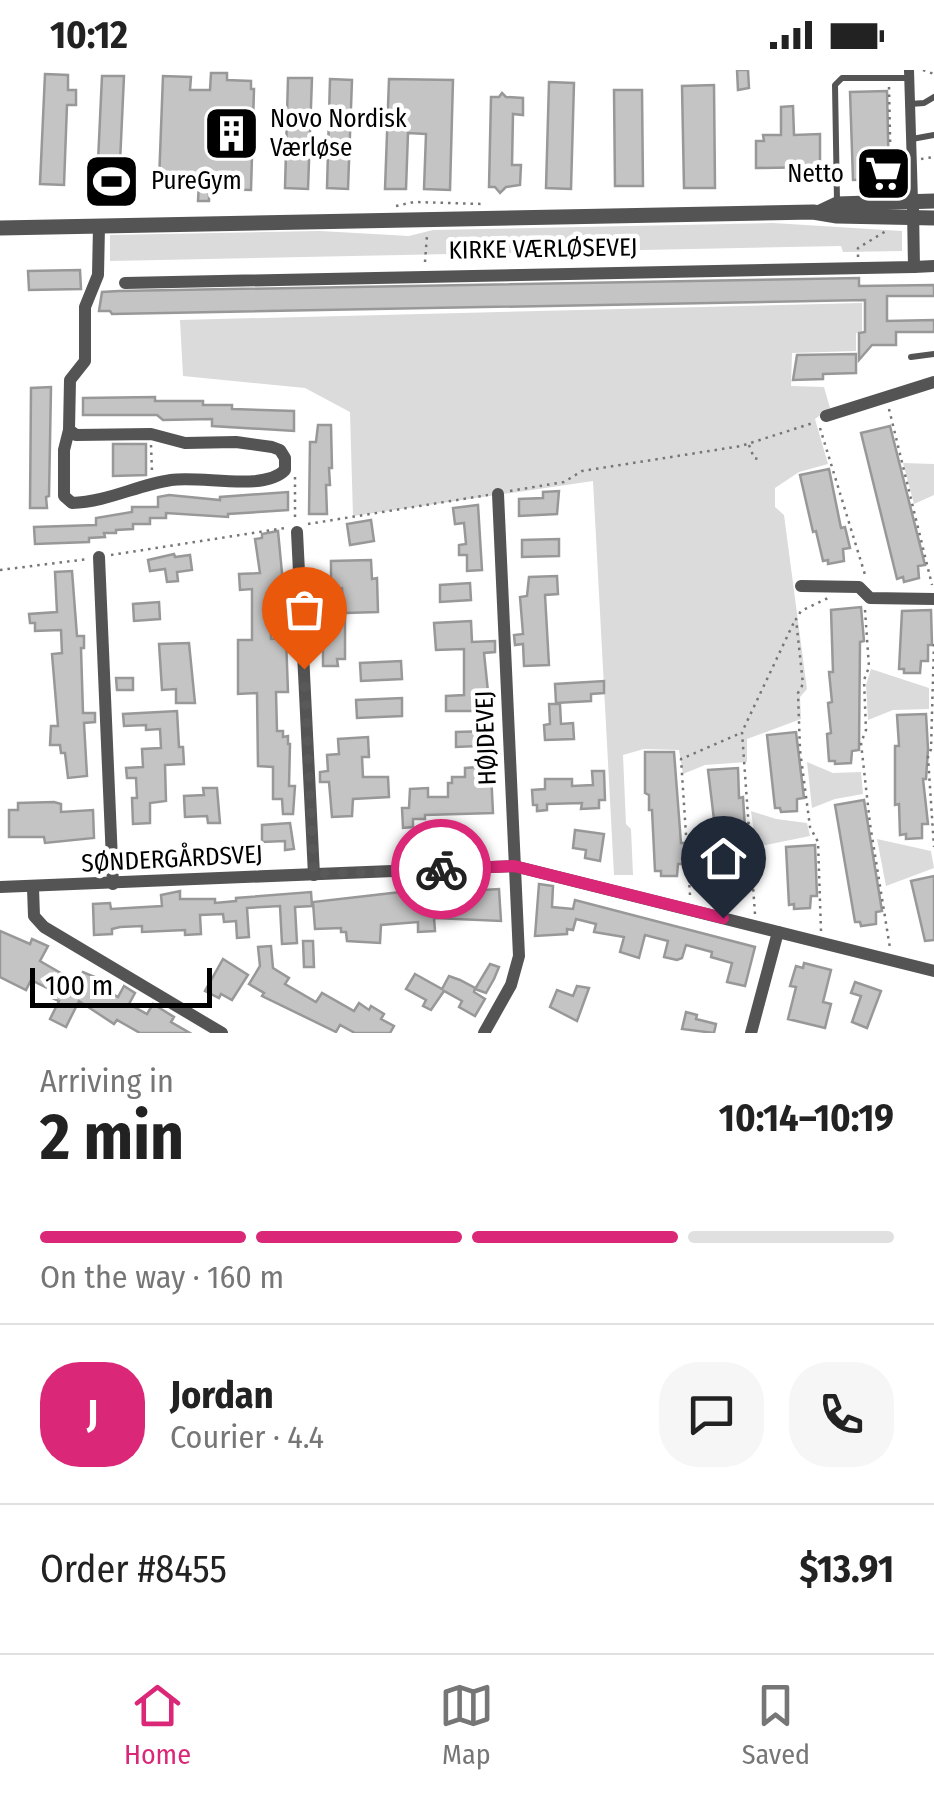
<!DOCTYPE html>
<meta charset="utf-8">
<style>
:root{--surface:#fff;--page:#f6f6f6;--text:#222;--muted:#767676;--line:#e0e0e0;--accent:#db2777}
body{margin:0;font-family:"Fira Sans Condensed",sans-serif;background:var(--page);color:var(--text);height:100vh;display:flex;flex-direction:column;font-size:38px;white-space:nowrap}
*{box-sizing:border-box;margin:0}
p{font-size:32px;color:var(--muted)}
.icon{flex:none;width:55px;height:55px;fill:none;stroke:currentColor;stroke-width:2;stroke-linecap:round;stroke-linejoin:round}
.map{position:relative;height:963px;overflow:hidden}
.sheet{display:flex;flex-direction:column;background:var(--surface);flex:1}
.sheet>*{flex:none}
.scale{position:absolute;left:30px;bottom:25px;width:182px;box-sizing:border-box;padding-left:10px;border:5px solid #000;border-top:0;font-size:28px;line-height:35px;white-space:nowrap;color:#000;-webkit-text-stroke:8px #fff;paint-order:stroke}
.pin{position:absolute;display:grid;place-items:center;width:85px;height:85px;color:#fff;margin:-102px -42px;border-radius:50% 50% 50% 0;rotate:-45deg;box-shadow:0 0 10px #0007}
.pin .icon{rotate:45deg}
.courier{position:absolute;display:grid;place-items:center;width:100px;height:100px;margin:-50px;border:8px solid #db2777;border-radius:50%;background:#fff;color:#222;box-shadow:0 2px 12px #0007}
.summary em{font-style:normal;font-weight:700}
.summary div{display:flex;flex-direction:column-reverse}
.summary{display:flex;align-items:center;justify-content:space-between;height:170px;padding:0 40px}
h1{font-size:65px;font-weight:700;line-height:75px}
.bar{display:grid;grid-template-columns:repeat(4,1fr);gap:15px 10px;align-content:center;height:120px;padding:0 40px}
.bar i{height:12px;border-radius:8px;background:var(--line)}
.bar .selected{background:var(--accent)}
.bar p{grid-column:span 4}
.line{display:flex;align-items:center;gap:25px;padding:0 40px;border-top:2px solid var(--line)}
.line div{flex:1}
.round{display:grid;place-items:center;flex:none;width:105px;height:105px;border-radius:40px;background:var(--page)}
.status{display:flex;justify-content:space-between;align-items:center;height:70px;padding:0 50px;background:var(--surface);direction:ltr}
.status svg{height:28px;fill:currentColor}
.tabs{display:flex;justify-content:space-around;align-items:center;height:140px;border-top:2px solid var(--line);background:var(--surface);font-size:28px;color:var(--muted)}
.tabs a{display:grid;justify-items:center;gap:5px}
.tabs .selected{color:var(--accent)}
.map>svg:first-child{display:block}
.green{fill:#dbdbdb}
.building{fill:#c4c4c4;stroke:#989898;stroke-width:2.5}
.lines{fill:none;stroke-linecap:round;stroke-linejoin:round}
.path{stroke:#767676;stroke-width:2.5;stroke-dasharray:2.5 5;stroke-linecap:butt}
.service{stroke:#545454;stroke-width:6}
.pedestrian{stroke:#545454;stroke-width:10}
.minor{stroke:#545454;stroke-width:12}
.tertiary{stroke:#545454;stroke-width:15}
.done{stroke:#595959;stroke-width:10;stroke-dasharray:0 18}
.route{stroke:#db2777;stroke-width:12}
.labels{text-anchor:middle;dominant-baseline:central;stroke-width:9;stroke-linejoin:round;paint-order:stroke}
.poi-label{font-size:25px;fill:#000;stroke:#fff;text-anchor:start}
.street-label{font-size:25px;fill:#000;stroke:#fff}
</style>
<div class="status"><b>10:12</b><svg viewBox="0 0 49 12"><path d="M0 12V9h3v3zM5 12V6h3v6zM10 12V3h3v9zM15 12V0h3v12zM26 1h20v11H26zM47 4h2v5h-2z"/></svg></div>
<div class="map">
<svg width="934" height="963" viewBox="0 0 934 963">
<rect width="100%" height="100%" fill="#fff"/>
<g class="green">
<path d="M773 153 902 161V181L843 182 841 176 110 191V165L320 161 409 166 433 160Z"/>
<path d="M862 233V261L856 263V281L792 283 791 316 824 317 830 338 815 349 828 394 799 402 775 418V437L784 445 807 619 800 627 801 649 747 669V692L705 695 683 704 679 680 644 679 623 685 626 754 631 759 633 805H614L593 411 353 446 350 342 305 318 183 306 180 250Z"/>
<path d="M903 393 934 394V425L914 434Z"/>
<path d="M871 599 929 618V639L893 640 868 650 866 615Z"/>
<path d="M807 692 833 703 861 702 863 724 835 729 812 738Z"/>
<path d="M751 741 776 749 807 753 810 766 756 777Z"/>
<path d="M877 769 931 781 934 798 886 816Z"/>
</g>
<g class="building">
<path d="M737 0H748L749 18 738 20Z"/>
<path d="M211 3H227V10L251 11V19H254L251 120 209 119V131H198L199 113 159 111 163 6 191 7 190 20H210Z"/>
<path d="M45 4 68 5V20H76V35H67L64 115 40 114Z"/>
<path d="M102 6H124L119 114 97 113Z"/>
<path d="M288 8H312L308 119 285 118Z"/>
<path d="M330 9 352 10 348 119 327 118Z"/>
<path d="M389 9 453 10 450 120 424 119 426 64 408 63 406 119H385Z"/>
<path d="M549 12 574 13 571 119 546 118Z"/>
<path d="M714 15 715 118H684L682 16Z"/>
<path d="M614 20H642L643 116H615Z"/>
<path d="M887 21 889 109 853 110 850 22Z"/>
<path d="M502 23 506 27 523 28V45L513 44 512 95H521L520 115 506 117 500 123 495 117H489L491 27H499Z"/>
<path d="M793 36 794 65 820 64V97L756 98V71H764L763 65H781V37Z"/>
<path d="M80 200 81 219 29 220 28 201Z"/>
<path d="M859 208V216L934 215V226H887V251L934 250V262H896V275H872L859 290V263L865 262V230L112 244 110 241H99L102 222 119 221Z"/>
<path d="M856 284V303L823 304V309L793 310 797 285Z"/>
<path d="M51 317 49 426 46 427 47 438H30L31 318Z"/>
<path d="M155 327V331H203V335H232V339L294 341V361L212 356V349L163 350 157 345H83V328Z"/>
<path d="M318 355H331L332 398H329L330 415H326L327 444H309L310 372H316Z"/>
<path d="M890 356 925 495 918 496 919 508 904 512 903 507 897 509 861 363Z"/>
<path d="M113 374H146V405L113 406Z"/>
<path d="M829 399 841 458 845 457 850 478 843 479 844 491 828 494V490L823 491 816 461 813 462 800 405Z"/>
<path d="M559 421 557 444 519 446V429L543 428V422Z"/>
<path d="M288 422V440L228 444V447L166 443V448H150V454H133V459L116 460V463H104L105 467 89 468V472L35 474 34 457 96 455V448L132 442V437H158V427L169 425 220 430V427Z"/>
<path d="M478 435 482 500 467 501V485H459V475L466 474 464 453 455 454 453 438Z"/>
<path d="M371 450 374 471 350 475 347 454Z"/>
<path d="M278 461 284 524 270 525 271 569 286 568 288 622H276L277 661H283V667L288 666V674H290L289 716H295L293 744H283L282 729H273V697L258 696 257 623 238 624V570H252V519L240 520 239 504 260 503 255 469 262 468V464Z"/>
<path d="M559 469V486L522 487V470Z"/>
<path d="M174 484 175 487 190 485 192 500 177 502 178 511 167 512 165 499 150 501 148 490Z"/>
<path d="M371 490 372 509 377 508 378 542 345 543V589H337L338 596H323V553H315V543L343 541 342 518 331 519V491Z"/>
<path d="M72 501 77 566H84V578H81L83 643H95V652L84 653 87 706 68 708 65 683H61L60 675H50L51 656H58L52 584 62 583 61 560 35 561V553H30L29 544 57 542 55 502Z"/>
<path d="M557 506 558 524 545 525 549 595 524 596 523 574 515 575 514 565 523 564 520 527 527 526 529 507Z"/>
<path d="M470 513 471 530 440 532V515Z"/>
<path d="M159 532 160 549 134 551 133 534Z"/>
<path d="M861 537 864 571 860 572 859 680 852 681 851 693 835 694V691H829L827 664 831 663 828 633 832 632 829 602H833L831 540Z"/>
<path d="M931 540 932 575H928V591H921L920 603H904V599H899L902 541Z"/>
<path d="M471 551 472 572 495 571V582L484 583 490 641H446V626L464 625V579L436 580 434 553Z"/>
<path d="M189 573 195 633H176V619L162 620 159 574Z"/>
<path d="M401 591 402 609 361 611 360 593Z"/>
<path d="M116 608H133V620H117Z"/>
<path d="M604 611V623L591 624V631L556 633 555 614Z"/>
<path d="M402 628V646L357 648 356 630Z"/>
<path d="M549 634H560L561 654 573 653 574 669 545 670 544 655 550 654Z"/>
<path d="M177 641 179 677H183L184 694 165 695 166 731 150 733V753L133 754 132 728H137L136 708H127L126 698 143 697 142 679 161 678 160 659 146 660V655L124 656 123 644Z"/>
<path d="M926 644 928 679 926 709H923L928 754H922V768L906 769V764L900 765 899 734 895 735V676H899L897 645Z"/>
<path d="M489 661 493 743 425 745V749H413V757L403 758 402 738H409L410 719 428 718V727H448V713H452V707H465V698L478 697V676L456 677V662Z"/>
<path d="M796 662 804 728 797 729V741L781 742 780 738H775L767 665Z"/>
<path d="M368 667 369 687H362L363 707H388L389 727 353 729 352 746 332 747 329 712H320V702L328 701 327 685 339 684 338 669Z"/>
<path d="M645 682H674L681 773H685V794H678L677 806H661V801H655L652 740H649V725L645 723Z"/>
<path d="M738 698 739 728 743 727 745 758H748L751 808 744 809 743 821 727 822V818H721L719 757 715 758 708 700Z"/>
<path d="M592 701H604L605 730H599V738L581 739 582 733 547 734V740L537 741V735H533L532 720 545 719V709H572V716L593 715Z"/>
<path d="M203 718H217L220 753H208L207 746 185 747 184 726 204 725Z"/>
<path d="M864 730 882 841 876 842V854L861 856 860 852H855L835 735Z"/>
<path d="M54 732 61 734V742L93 740 94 768 45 773 44 767H9V740H18V733Z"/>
<path d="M290 753 294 779 285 780V771L262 772V755Z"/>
<path d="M575 760 604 764 600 791 585 788 586 780 573 778Z"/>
<path d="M815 775 817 826H811L810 838 794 839V834L789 835 786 777Z"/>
<path d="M934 806V870L925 871 911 811Z"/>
<path d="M539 814 553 816 552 837 573 839 575 830 755 877 745 916 727 912 732 893 711 887 712 882 686 875 682 888 677 890 664 887 668 871 645 865 639 888 620 882 624 867 594 862 596 854 576 849 573 860 567 859V864L535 866Z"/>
<path d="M483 815V820L499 819 501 851 434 848 435 861 418 862V852L381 855 380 873 347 871 346 862H341V858L315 859 313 832 410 821V826L439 825V819L444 817Z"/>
<path d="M180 821V829H215V833L236 831V828L311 822 312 836 295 837 297 873 282 874 280 836 247 838 249 867 237 868 236 851 224 852 223 844 200 845 201 864 185 865V860L142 862V856L120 857 112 859V864L94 865 93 834 110 833 111 839 162 836 161 825Z"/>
<path d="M0 861 30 874 32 869 48 876 40 891 78 913 83 902 95 907 92 912 118 927 124 916 135 923 129 934 147 944 153 934 174 947 171 952 190 963H140L117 950 114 954 79 931 66 957 50 949 59 931 50 927 53 921 31 910 26 920 0 907Z"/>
<path d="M303 871H313L314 897H304Z"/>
<path d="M271 876 273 898 289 908 285 914 316 932 322 923 354 941 359 933 369 940 371 936 384 944 381 949 394 956 390 963H355L340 955 336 962 262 926 264 923 249 914 260 896 258 877Z"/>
<path d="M223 889 248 905 232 930 221 924 219 928 205 921Z"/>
<path d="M804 893 831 900 823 932 831 934 825 958 788 949 796 917 790 916 796 896 803 898Z"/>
<path d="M490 894 499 897 494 909 486 923 475 919Z"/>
<path d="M415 904 442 919 449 906 460 910 475 918 474 922 485 929 475 946 459 937 462 931 444 921 431 940 423 936 426 930 406 919Z"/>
<path d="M855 912 881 921 867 958 852 952 861 926 851 923Z"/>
<path d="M577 916 589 918 577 951 550 937 557 920 573 926Z"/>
<path d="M686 942 697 945 696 949 716 954 714 963 682 959Z"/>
</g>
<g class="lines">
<g class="path">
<path d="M923 0 934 4"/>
<path d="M889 17 891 115"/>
<path d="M921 89 934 87"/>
<path d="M396 136 414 132 483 134"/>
<path d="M858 187V178L886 161"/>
<path d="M425 192 427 165"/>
<path d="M889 339 932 515"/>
<path d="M820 358 866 508"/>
<path d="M151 375 152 402"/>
<path d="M749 375 754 388 762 390"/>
<path d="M295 407V449"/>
<path d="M510 421 564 412 582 401 741 376 813 353"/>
<path d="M308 454 488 425"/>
<path d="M111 485 285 458"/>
<path d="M0 500 88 489"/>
<path d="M865 540 869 597 864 610 866 660 861 673 870 754 890 878"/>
<path d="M934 574 931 679 928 687 934 777"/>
<path d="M690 825 681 689 741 663"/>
<path d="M755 844 742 662 795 550"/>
<path d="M821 861 818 772 810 757 800 680 798 623 803 614 796 549 801 541 828 528"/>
</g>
<g class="service">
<path d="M910 34 924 33 934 27"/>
<path d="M912 69 934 65"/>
<path d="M837 131 835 15 842 8H908"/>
<path d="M911 287 934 284"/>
</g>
<path class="pedestrian" d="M909 0 913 131"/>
<g class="minor">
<path d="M914 197 934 196"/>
<path d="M125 213 914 197 913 139"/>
<path d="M826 346 934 312"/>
<path d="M69 360 76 365 151 364 185 373 236 372 272 377 280 380 285 388V400C264 422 201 405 171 410 137 415 107 432 72 433L64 426V380L69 360 70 310 85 291V237L98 205 99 156"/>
<path d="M297 462 314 805"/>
<path d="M99 487 113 814"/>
<path d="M801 516 859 517 870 528 934 529"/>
<path d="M0 817 514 796 934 901"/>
<path d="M33 818 34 846 44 857 222 963"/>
<path d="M484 963 511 915 519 886 498 424"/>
<path d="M751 963 778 862"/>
</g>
<g class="tertiary">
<path d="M820 142 837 134 934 131"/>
<path d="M0 158 813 142 837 146 934 148"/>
</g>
</g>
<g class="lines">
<path class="done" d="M304 599 314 804 441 799"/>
<path class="route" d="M441 799 514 796 723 848"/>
</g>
<defs>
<symbol id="building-square" viewBox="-11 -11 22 22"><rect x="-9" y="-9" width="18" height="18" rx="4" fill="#000" stroke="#fff"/><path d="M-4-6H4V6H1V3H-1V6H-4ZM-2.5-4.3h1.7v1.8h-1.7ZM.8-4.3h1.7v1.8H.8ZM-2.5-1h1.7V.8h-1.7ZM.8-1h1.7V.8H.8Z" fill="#fff"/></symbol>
<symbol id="supermarket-square" viewBox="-11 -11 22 22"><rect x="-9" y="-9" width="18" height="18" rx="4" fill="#000" stroke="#fff"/><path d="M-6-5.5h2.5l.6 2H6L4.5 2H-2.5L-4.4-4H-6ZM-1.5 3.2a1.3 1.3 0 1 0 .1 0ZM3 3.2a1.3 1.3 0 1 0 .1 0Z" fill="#fff"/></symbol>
<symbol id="stadium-square" viewBox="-11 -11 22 22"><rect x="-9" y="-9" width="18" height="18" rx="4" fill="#000" stroke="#fff"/><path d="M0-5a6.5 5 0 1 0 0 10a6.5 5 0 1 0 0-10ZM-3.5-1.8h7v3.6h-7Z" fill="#fff"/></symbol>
</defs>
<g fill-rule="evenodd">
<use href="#building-square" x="200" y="32" width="63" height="63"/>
<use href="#supermarket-square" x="852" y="72" width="63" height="63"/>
<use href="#stadium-square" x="80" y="80" width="63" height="63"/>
</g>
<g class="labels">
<g class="poi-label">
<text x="270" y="49">Novo Nordisk<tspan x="270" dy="29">Værløse</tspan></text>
<text x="844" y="104" text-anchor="end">Netto</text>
<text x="151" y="111">PureGym</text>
</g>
<g class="street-label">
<text transform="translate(543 179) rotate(-1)">KIRKE VÆRLØSEVEJ</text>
<text transform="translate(486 668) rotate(-92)">HØJDEVEJ</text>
<text transform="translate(172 789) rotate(-3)">SØNDERGÅRDSVEJ</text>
</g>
</g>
</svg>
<div class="scale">100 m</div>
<div class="pin" style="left:304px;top:599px;background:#ea580c"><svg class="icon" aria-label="bag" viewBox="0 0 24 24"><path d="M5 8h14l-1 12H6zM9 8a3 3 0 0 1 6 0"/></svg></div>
<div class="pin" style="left:723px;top:848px;background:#1f2937"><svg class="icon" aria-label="home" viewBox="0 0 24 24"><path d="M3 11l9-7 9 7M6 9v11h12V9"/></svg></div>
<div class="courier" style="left:441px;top:799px"><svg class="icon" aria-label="bike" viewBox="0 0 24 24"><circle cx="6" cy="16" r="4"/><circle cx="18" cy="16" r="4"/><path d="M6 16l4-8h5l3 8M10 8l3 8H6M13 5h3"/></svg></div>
</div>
<section class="sheet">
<div class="summary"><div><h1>2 min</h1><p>Arriving in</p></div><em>10:14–10:19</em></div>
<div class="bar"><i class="selected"></i><i class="selected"></i><i class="selected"></i><i></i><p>On the way · 160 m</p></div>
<div class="line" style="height:180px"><b class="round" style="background:var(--accent);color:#fff">J</b><div><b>Jordan</b><p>Courier · 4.4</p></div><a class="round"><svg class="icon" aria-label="chat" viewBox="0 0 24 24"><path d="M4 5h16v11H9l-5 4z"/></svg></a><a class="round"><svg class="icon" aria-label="phone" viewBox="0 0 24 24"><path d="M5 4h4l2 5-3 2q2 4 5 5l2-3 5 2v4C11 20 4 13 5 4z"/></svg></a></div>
<div class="line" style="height:130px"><div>Order #8455</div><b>$13.91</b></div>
</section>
<nav class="tabs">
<a class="selected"><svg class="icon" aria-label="home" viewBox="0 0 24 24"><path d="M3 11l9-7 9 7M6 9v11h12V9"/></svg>Home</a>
<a><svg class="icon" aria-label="map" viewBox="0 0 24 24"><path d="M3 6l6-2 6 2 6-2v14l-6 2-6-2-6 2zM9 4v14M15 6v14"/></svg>Map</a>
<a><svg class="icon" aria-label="saved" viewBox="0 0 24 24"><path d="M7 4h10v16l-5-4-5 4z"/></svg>Saved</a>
</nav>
